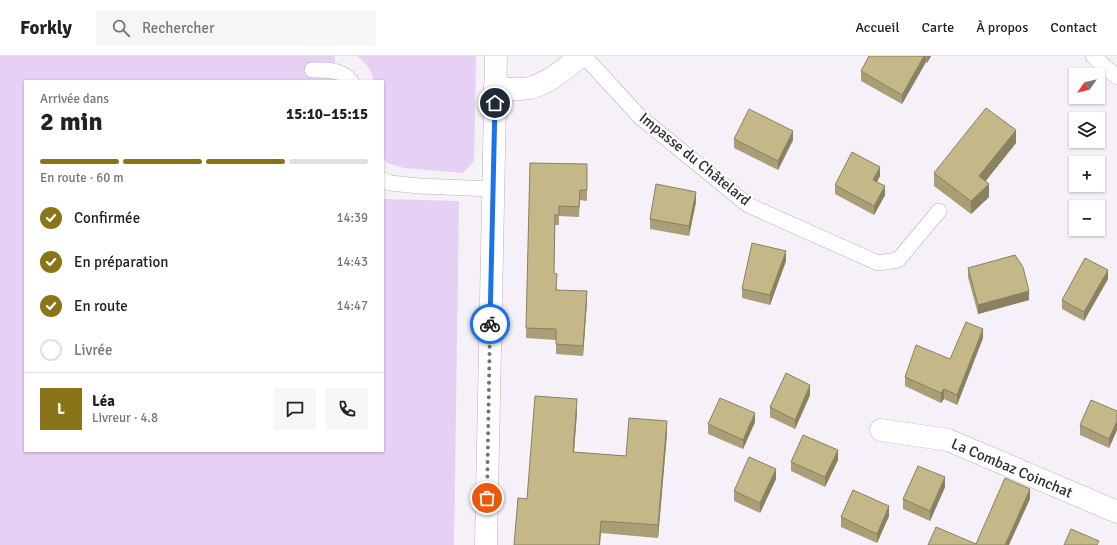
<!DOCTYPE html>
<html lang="fr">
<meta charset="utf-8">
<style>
:root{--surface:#fff;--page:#f6f6f6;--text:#222;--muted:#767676;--line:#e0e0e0;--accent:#897518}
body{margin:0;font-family:Signika,sans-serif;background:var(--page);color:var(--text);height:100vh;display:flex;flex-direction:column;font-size:15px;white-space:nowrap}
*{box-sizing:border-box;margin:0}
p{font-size:13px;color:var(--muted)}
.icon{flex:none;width:22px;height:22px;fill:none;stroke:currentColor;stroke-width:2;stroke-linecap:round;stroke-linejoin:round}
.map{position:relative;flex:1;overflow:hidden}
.drawer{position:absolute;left:24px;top:24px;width:360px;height:372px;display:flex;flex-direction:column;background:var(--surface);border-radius:0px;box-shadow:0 1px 3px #0004}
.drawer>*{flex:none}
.needle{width:26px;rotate:236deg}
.tools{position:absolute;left:1069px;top:12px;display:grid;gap:8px}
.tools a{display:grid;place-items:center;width:36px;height:36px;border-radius:0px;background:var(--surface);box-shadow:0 1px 3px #0004;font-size:20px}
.pin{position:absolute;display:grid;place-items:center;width:34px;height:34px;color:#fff;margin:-17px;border:2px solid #fff;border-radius:50%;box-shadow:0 1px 4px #0007}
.courier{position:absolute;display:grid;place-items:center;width:40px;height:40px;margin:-20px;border:3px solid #1a73e8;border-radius:50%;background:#fff;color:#222;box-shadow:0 1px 5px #0007}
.head em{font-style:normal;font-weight:700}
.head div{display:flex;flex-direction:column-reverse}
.head{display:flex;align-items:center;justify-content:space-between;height:68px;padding:0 16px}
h1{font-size:26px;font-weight:700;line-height:30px}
.bar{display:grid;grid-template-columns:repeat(4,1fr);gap:6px 4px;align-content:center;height:48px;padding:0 16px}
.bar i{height:5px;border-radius:3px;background:var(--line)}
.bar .on{background:var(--accent)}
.bar p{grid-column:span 4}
.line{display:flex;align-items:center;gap:10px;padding:0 16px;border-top:1px solid var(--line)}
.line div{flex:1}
.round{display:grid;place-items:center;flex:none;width:42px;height:42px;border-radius:0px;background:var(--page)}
ol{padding:0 16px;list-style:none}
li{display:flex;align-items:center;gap:12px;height:44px}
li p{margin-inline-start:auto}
li .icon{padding:4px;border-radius:50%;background:var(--accent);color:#fff;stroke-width:4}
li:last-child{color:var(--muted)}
li i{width:22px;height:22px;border:2px solid var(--line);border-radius:50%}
header{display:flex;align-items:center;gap:24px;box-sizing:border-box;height:56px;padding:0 20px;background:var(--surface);border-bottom:1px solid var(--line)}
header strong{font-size:19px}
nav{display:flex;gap:22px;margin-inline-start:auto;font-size:14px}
.search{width:280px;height:36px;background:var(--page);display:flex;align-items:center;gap:10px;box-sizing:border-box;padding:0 14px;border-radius:0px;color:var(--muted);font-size:15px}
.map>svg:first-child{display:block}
.green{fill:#e6d0f3}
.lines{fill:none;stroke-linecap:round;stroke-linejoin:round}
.service-casing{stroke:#b8b3bb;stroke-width:16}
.minor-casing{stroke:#b8b3bb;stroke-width:23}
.service{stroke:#fff;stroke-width:15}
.minor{stroke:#fff;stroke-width:22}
.wall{fill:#a99e75}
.shaded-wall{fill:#89815f}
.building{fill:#c4b888;stroke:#89815f}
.done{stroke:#757177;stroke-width:4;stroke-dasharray:0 7.2}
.route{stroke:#1a73e8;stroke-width:5}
.labels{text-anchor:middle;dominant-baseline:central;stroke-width:4;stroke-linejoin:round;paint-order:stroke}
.street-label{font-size:15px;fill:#2f2d31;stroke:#fff}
</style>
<header>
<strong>Forkly</strong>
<div class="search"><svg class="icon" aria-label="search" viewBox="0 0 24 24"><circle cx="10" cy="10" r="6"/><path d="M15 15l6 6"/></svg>Rechercher</div>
<nav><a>Accueil</a><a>Carte</a><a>À propos</a><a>Contact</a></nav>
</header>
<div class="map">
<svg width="1117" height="489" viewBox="0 0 1117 489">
<rect width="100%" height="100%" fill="#f6f0f9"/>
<g class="green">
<path d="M0 0H335L334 25H25V395H383V143L459 145 454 489H0Z"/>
<path d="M357 0H476L474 105 463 117 404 112 387 107 383 101V25H374C372 15 366 6 357 0Z"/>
</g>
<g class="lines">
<defs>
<g id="service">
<path d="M584 0 640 61 748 149 878 207 898 204 939 155"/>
<path d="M1093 0 1117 21"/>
<path d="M312 14C327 14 341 13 351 25"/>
<path d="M383 124 390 127 419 130 493 133"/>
</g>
<g id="minor">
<path d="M495 32C506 33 519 34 530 32 549 27 566 12 581 0"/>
<path d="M881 374 948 384 1117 456"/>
<path d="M486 489 496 0"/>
</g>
</defs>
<use href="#service" class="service-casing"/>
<use href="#minor" class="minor-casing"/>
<use href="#service" class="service"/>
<use href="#minor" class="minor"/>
</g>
<g class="wall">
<path d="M869 0H931L927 7 926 6 902 48 861 25V15Z"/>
<path d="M734 83 793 84 778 114 734 92Z"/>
<path d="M1016 87 985 126 989 141 971 158 934 130V117Z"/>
<path d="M530 107 587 118V145L580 144 579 161 559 160V169H555L554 217 557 234 587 245 583 300 556 298V284L526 282Z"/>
<path d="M880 120 877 126 885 139 874 159 835 138V129Z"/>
<path d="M696 146 689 180 650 173V163Z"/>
<path d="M786 205 770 249 742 242V233Z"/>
<path d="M968 212 1029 244 978 258 968 221Z"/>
<path d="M1108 223 1084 265 1062 253V244Z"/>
<path d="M983 282 957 349 944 343 941 347 905 330V321L950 303Z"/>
<path d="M810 339 795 373 770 361V351Z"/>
<path d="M1117 355V374L1109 392 1080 379V369Z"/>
<path d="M577 356 574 396 626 400 667 377 658 482 601 477 527 443Z"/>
<path d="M755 366 743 393 708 378V368Z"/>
<path d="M838 404 825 431 791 415V406Z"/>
<path d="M776 423 760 457 734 445V435Z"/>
<path d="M945 431 930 465 903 453V443Z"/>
<path d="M889 460 877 487 841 471V461Z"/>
</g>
<g class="shaded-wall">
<path d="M924 0H926V6L902 48V39Z"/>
<path d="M927 0H931L927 7Z"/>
<path d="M1016 74V87L979 133V120Z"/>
<path d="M793 75V84L778 114V105Z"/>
<path d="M880 111V120L873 133V124Z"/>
<path d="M989 128V141L971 158V145Z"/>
<path d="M885 130V139L874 159V150Z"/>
<path d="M696 136V146L689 180V170Z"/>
<path d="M786 195V205L770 249V239Z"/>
<path d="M1108 214V223L1084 265V256Z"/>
<path d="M587 235V245L583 300V290Z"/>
<path d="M1029 235V244L978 258V249Z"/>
<path d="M983 273V282L957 349V339Z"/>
<path d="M810 329V339L795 373V364Z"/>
<path d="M944 333V343L941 347V337Z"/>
<path d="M577 343V356L573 408V396Z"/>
<path d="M755 357V366L743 393V384Z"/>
<path d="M667 365V377L658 482V469Z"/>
<path d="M1117 365V374L1109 392V383Z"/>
<path d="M838 394V404L825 431V421Z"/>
<path d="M776 413V423L760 457V447Z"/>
<path d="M945 421V431L930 465V455Z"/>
<path d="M1030 433V443L1009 489H1005Z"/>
<path d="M889 450V460L877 487V478Z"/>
<path d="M601 465V477L600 489H599Z"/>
</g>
<g class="building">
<path d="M869 0H924L902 39 861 15Z"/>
<path d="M986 52 1016 74 979 120 989 128 971 145 934 117Z"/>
<path d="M749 53 793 75 778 105 734 83Z"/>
<path d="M852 96 880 111 873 124 885 130 874 150 835 129Z"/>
<path d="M530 107 587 108V134H580L579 151 559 150V159H555L554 217 557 218 556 234 587 235 583 290 556 288V273L526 272Z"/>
<path d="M656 128 696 136 689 170 650 163Z"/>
<path d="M752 187 786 195 770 239 742 233Z"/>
<path d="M1015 199 1023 211 1029 235 978 249 968 212Z"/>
<path d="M1085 202 1108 214 1084 256 1062 244Z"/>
<path d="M966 266 983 273 957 339 944 333 941 337 905 321 916 289 950 303Z"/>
<path d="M786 317 810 329 795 364 770 351Z"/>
<path d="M535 340 577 343 573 396 626 400 629 362 667 365 658 469 601 465 599 489H514L518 442 527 443Z"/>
<path d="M720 342 755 357 743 384 708 368Z"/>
<path d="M1091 344 1117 355V365L1109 383 1080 369Z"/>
<path d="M803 379 838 394 825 421 791 406Z"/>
<path d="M749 401 776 413 760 447 734 435Z"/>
<path d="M918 410 945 421 930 455 903 443Z"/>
<path d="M1005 422 1030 433 1005 489H928L936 471 976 488Z"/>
<path d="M853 434 889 450 877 478 841 461Z"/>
<path d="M1071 473 1099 485 1097 489H1064Z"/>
</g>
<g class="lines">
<path class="done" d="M487 442 490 268"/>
<path class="route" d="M490 268 495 47"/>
</g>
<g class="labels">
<g class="street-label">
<text transform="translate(695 103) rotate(39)">Impasse du Châtelard</text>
<text transform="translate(1012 412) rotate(23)">La Combaz Coinchat</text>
</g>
</g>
</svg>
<div class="tools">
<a><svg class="needle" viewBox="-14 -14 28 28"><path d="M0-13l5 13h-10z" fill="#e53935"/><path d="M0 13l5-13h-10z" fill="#767676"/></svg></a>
<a><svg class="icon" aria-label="layers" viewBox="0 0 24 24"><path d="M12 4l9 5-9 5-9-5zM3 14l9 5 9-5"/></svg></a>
<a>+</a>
<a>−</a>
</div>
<div class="pin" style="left:487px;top:442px;background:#ea580c"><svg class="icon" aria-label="bag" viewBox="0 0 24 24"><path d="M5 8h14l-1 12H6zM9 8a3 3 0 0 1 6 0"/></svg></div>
<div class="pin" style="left:495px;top:47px;background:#1f2937"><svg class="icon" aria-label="home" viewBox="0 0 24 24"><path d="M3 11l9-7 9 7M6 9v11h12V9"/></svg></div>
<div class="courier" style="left:490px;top:268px"><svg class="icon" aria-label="bike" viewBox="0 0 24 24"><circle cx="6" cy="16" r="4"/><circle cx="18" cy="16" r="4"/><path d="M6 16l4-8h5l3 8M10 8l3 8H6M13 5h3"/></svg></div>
<section class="drawer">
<div class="head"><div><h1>2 min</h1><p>Arrivée dans</p></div><em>15:10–15:15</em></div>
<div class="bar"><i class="on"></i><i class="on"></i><i class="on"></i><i></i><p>En route · 60 m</p></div>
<ol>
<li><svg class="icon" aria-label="check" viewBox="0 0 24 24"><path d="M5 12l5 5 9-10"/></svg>Confirmée<p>14:39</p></li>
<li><svg class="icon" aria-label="check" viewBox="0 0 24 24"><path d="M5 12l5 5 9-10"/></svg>En préparation<p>14:43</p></li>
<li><svg class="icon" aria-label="check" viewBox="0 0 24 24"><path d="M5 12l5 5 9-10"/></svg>En route<p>14:47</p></li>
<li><i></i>Livrée</li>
</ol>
<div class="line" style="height:72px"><b class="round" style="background:var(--accent);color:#fff">L</b><div><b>Léa</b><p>Livreur · 4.8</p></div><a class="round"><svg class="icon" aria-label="chat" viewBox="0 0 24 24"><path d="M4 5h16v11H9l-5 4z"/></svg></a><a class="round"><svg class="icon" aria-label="phone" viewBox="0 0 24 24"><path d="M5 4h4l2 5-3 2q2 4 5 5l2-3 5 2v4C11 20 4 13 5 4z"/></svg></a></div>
</section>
</div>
